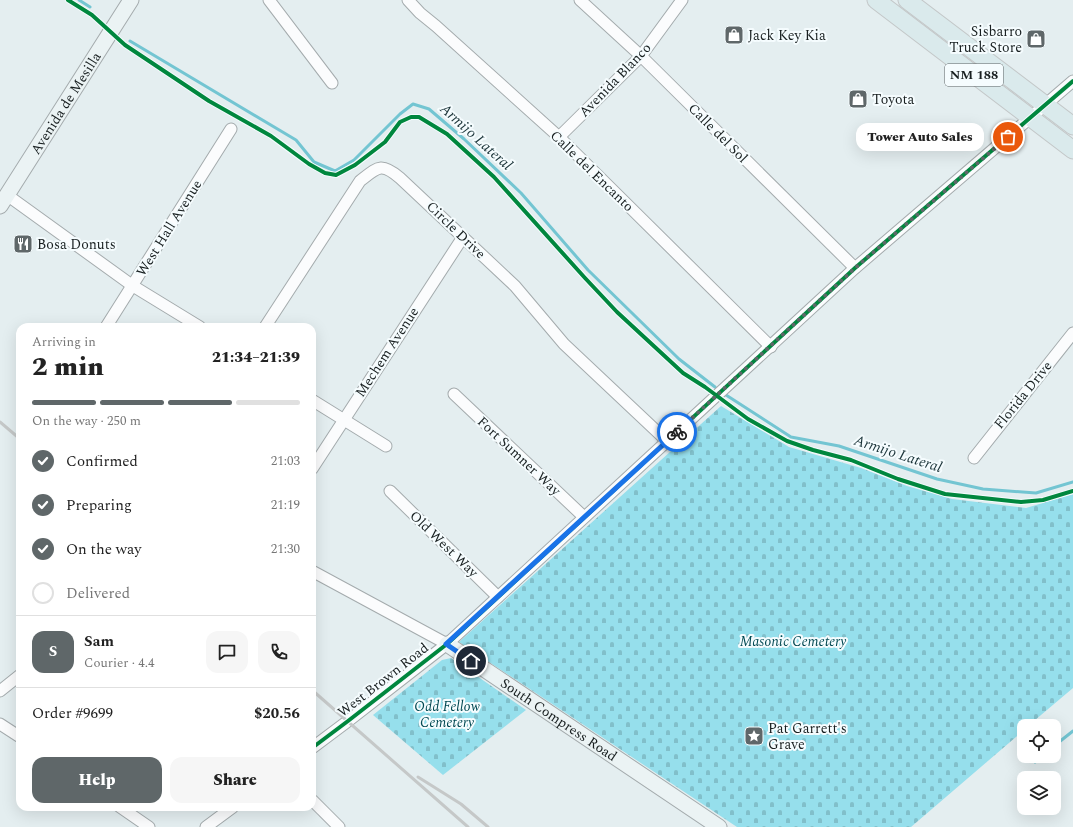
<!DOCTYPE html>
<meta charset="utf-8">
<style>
:root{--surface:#fff;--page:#f6f6f6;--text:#222;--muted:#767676;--line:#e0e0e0;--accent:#5f6769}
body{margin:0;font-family:Spectral,serif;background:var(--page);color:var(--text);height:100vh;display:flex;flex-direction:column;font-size:15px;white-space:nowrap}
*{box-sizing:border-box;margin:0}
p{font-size:13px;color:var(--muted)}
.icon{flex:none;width:22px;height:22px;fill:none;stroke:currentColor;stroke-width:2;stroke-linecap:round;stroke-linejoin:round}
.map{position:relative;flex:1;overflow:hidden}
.sheet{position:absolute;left:16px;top:323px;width:300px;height:488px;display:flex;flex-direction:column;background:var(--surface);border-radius:12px;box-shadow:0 4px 16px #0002}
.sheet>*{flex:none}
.tools{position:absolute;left:1017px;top:719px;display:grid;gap:8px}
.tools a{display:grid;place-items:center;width:44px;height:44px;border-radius:8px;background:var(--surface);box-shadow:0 4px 16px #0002;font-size:20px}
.pin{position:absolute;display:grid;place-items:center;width:34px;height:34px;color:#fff;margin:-17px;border:2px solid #fff;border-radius:50%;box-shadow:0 1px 4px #0007}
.courier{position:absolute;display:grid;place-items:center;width:40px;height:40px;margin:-20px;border:3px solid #1a73e8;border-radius:50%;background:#fff;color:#222;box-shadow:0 1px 5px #0007}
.bubble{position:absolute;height:28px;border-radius:12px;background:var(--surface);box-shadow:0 4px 16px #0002;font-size:13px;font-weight:800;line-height:28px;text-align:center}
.head em{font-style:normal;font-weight:800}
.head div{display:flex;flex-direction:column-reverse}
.head{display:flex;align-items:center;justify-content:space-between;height:68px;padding:0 16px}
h1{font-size:26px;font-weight:800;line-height:30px}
.bar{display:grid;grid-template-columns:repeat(4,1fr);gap:6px 4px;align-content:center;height:48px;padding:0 16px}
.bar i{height:5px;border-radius:3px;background:var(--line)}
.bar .current{background:var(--accent)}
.bar p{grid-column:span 4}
.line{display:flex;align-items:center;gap:10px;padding:0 16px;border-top:1px solid var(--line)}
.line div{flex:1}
.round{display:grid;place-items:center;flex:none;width:42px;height:42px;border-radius:12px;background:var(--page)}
ol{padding:0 16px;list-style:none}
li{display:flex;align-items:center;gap:12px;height:44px}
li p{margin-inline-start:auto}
li .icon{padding:4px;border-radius:50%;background:var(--accent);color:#fff;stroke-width:4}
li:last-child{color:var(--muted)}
li i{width:22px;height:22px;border:2px solid var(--line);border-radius:50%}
.primary-button{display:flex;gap:8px;margin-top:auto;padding:8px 16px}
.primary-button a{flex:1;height:46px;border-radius:12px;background:var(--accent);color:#fff;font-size:16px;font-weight:800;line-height:46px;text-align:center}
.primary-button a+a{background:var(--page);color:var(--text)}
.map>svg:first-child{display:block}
.cemetery{fill:url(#cemetery-stones)}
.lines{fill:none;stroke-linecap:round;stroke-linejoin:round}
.stream{stroke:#73c5d2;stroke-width:3}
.street-casing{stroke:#a4abad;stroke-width:13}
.secondary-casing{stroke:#a4abad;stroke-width:17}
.primary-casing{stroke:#c3c7c8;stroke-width:19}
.street{stroke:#fbfcfd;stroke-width:11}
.secondary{stroke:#ebf3f4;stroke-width:15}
.primary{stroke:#daeaec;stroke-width:17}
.rail{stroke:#c5c8c8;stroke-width:3}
.cycleway-casing{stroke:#f5fcfe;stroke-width:6}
.cycleway{stroke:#00873e;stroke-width:4}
.done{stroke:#5f6769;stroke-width:4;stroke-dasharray:0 7.2}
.route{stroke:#1a73e8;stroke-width:5}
.labels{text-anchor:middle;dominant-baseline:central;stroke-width:4;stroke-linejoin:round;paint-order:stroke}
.shield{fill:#f5fcfe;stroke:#5a6163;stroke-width:1}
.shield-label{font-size:13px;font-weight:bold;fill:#181f20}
.poi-label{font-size:14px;fill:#181f20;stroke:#f5fcfe;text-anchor:start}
.street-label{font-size:14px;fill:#181f20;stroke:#f5fcfe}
.park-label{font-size:14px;font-style:italic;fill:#014852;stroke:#f5fcfe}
.water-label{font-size:15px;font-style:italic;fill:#1b3439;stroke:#f5fcfe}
</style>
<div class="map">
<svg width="1073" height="827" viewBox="0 0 1073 827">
<defs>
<pattern id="cemetery-stones" width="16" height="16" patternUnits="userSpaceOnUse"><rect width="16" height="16" fill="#96dfec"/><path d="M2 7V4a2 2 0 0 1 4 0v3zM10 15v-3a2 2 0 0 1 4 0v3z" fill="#81bfca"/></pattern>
</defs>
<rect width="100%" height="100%" fill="#e4eef0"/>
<g class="cemetery">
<path d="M721 406 789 447 861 468 907 486 952 499 1026 508 1073 494V688L1028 726H1024V730L911 827H737L459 642Z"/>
<path d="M451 658 526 710 443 775 373 715 442 660Z"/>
</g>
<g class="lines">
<g class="stream">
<path d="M79 0 90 7"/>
<path d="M130 41 296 140 314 162 335 171 354 160 400 114 413 104 429 109 464 139 521 193 588 270 679 359 715 387"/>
<path d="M726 395 791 437 839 446 937 479 983 489 1036 493 1073 482"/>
<path d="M1054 746 1073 731"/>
<path d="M1035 762 1042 756"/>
</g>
<defs>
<g id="street">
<path d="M269 0 332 83"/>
<path d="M408 0 420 13 436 26 559 137 771 347"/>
<path d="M580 0 641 56 855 268"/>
<path d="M559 137 641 56 682 0"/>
<path d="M7 195 133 286 200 327"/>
<path d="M106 327 231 129"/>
<path d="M265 327 360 181C378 167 381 162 400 178L515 286 564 344 667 441"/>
<path d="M454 394 584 517"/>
<path d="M312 400 386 446"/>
<path d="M974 458 1073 333"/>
<path d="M312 469 463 237"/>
<path d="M390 491 498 597"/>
<path d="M312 571 447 644"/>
<path d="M0 691 20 675"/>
<path d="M0 724 20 737"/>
<path d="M312 748 348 721 447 644 855 268 1073 81"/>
<path d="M312 800 339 827"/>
<path d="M120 807 149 827"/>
<path d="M206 827 233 807"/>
</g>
<g id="secondary">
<path id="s1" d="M0 206 131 0"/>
<path id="s2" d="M447 644 719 827"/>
</g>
<g id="primary">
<path d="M876 0 1073 150"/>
<path d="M907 0 1073 126"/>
</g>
</defs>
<use href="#street" class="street-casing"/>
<use href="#secondary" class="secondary-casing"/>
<use href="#primary" class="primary-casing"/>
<use href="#street" class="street"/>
<use href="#secondary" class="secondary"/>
<use href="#primary" class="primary"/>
<g class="rail">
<path d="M0 422 20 439"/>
<path d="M312 690 468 827"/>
<path d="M418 777 461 804 488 827"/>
</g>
<defs>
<g id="cycleway">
<path d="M68 0 92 15 125 45 209 101 271 136 309 164 325 173 336 175 355 165 385 142 400 122 411 117H419L447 134 494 177 585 278 617 312 683 373 705 387 748 419 787 441 813 450 851 460 898 479 945 494 1021 502 1043 500 1073 491"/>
<path d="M312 748 348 721 447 644 855 268 1073 81"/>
</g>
</defs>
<use href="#cycleway" class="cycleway-casing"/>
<use href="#cycleway" class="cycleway"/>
</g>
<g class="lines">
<path class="done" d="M677 432 855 268 1008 137"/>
<path class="route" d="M471 661 446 644 677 432"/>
</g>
<defs>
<symbol id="shop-square" viewBox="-11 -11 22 22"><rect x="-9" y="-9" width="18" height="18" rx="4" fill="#5f6769" stroke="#f5fcfe"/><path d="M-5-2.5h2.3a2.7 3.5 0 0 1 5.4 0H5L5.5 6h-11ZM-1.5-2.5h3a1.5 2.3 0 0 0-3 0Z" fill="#fff"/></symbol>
<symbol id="restaurant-square" viewBox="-11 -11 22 22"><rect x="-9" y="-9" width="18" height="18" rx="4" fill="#5f6769" stroke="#f5fcfe"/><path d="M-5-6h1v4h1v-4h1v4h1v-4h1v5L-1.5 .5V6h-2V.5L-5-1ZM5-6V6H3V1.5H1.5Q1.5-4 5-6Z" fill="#fff"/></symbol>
<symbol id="sight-square" viewBox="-11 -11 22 22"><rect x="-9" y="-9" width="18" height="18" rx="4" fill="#5f6769" stroke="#f5fcfe"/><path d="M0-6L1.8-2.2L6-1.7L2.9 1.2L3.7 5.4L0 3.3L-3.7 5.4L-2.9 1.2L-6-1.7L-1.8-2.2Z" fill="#fff"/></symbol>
</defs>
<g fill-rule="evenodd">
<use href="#shop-square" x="723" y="24" width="22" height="22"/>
<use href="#shop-square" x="1025" y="28" width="22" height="22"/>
<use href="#shop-square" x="847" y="88" width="22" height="22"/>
<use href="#restaurant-square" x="12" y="233" width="22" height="22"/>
<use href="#sight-square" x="743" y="725" width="22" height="22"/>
</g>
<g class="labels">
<rect class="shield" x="945" y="64" width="58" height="22" rx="3"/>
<g class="shield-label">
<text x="974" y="75">NM 188</text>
</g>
<g class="poi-label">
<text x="1022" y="31" text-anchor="end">Sisbarro<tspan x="1022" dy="16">Truck Store</tspan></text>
<text x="748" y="35">Jack Key Kia</text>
<text x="872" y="99">Toyota</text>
<text x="37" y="244">Bosa Donuts</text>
<text x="768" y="728">Pat Garrett's<tspan x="768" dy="16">Grave</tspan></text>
</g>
<g class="street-label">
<text transform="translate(615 80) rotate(-46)">Avenida Blanco</text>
<text stroke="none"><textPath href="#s1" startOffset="122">Avenida de Mesilla</textPath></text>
<text transform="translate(718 133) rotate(45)">Calle del Sol</text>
<text transform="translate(592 171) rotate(44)">Calle del Encanto</text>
<text transform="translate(169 228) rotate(-58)">West Hall Avenue</text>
<text transform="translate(456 230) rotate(44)">Circle Drive</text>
<text transform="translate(387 352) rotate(-57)">Mechem Avenue</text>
<text transform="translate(1023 395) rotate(-51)">Florida Drive</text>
<text transform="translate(519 456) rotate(43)">Fort Sumner Way</text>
<text transform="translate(444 544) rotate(44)">Old West Way</text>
<text transform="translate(383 680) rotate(-38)">West Brown Road</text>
<text stroke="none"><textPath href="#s2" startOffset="135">South Compress Road</textPath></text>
</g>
<g class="park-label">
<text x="793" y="641">Masonic Cemetery</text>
<text x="447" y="706">Odd Fellow<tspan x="447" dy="16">Cemetery</tspan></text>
</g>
<g class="water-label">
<text transform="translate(476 137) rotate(42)">Armijo Lateral</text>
<text transform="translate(898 454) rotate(18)">Armijo Lateral</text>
</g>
</g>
</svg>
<div class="tools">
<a><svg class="icon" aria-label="locate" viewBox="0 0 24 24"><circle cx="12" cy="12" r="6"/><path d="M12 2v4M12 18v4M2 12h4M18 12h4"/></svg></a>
<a><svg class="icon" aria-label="layers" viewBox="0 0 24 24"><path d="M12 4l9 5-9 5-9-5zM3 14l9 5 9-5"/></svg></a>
</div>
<div class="pin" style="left:1008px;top:137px;background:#ea580c"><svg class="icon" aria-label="bag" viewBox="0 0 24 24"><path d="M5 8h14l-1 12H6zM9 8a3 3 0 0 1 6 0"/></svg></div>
<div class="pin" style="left:471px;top:661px;background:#1f2937"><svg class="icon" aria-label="home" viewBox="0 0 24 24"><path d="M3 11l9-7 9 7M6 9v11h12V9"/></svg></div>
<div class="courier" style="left:677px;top:432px"><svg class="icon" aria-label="bike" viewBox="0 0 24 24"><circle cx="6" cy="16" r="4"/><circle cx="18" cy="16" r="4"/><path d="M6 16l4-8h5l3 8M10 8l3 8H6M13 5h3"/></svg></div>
<div class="bubble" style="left:856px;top:123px;width:128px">Tower Auto Sales</div>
<section class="sheet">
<div class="head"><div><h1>2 min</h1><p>Arriving in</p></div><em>21:34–21:39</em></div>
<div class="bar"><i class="current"></i><i class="current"></i><i class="current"></i><i></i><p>On the way · 250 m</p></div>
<ol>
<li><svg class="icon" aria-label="check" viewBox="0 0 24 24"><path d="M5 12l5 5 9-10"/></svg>Confirmed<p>21:03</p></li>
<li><svg class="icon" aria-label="check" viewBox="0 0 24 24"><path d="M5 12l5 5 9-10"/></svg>Preparing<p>21:19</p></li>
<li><svg class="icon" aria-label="check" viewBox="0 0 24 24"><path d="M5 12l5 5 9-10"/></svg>On the way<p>21:30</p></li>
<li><i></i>Delivered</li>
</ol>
<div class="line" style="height:72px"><b class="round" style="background:var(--accent);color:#fff">S</b><div><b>Sam</b><p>Courier · 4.4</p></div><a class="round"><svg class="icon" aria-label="chat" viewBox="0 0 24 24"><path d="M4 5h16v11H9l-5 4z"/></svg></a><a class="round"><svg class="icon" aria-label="phone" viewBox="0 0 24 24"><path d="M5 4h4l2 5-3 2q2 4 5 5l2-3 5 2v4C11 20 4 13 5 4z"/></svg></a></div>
<div class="line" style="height:52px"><div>Order #9699</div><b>$20.56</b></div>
<div class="primary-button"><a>Help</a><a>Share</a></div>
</section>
</div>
